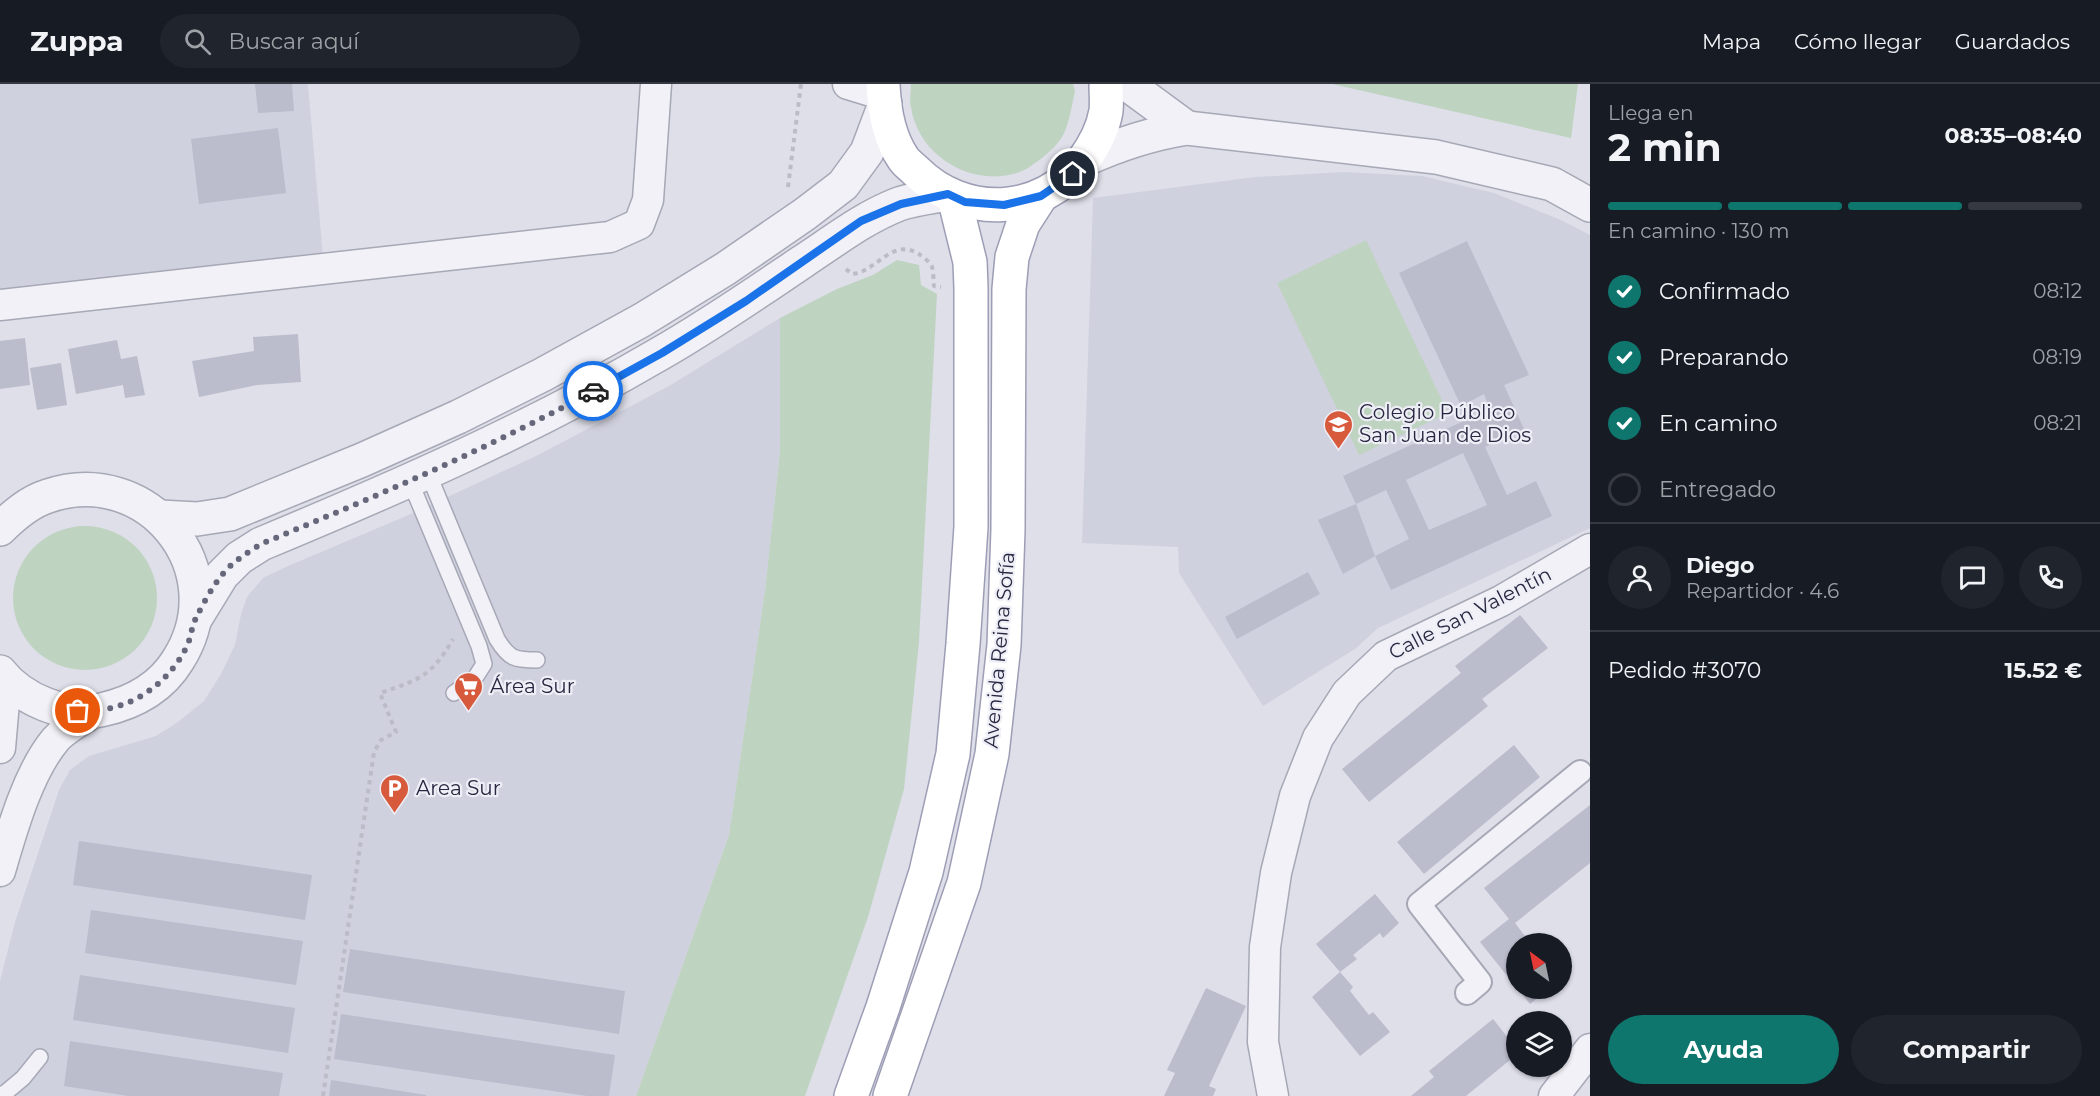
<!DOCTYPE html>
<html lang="es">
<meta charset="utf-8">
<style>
:root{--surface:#171b24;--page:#20242c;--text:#f1f3f6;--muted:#9ea1a6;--line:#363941;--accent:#0f766e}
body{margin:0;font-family:Montserrat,sans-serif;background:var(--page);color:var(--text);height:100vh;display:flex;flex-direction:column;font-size:22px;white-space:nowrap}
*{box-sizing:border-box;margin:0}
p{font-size:20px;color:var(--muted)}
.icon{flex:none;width:33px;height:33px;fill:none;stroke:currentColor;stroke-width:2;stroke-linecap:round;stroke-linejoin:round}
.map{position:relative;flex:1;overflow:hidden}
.sheet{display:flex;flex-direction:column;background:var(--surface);width:510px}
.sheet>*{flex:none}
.needle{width:39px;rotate:327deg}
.buttons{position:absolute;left:1506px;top:849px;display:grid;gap:12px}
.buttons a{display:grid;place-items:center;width:66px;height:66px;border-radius:50%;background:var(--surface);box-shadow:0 2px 4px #0004;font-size:30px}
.pin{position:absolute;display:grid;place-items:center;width:51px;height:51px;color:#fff;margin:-26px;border:3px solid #fff;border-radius:50%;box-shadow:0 2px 6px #0007}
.courier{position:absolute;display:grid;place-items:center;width:60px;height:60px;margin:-30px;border:4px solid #1a73e8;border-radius:50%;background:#fff;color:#222;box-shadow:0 2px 8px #0007}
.headline em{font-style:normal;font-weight:700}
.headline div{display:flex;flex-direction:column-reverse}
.headline{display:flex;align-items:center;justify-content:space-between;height:102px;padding:0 18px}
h1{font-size:39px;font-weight:700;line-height:45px}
.bar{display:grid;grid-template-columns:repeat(4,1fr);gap:9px 6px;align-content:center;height:72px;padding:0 18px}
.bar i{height:8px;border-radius:4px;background:var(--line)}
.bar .active{background:var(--accent)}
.bar p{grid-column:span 4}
.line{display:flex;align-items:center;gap:15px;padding:0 18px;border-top:2px solid var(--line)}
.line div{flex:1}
.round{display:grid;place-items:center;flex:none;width:63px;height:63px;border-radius:32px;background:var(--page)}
ol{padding:0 18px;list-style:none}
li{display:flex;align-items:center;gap:18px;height:66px}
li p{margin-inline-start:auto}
li .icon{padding:6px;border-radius:50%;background:var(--accent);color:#fff;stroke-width:4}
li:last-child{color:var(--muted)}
li i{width:33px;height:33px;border:3px solid var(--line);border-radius:50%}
.cta{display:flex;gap:12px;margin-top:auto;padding:12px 18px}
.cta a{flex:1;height:69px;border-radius:36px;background:var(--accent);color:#fff;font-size:24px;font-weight:700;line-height:69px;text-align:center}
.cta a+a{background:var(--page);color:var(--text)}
header{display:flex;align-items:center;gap:36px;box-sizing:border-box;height:84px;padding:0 30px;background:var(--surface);border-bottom:2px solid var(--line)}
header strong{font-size:28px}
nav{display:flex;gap:33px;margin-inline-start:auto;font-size:21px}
.search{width:420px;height:54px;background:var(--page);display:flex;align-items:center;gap:15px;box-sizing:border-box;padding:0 21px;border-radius:33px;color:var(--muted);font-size:22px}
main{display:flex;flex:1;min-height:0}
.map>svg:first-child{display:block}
.built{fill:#d0d1de}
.green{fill:#bfd3c1}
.building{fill:#bbbccc;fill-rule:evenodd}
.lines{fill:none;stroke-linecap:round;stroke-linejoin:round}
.service-casing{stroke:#a7a8b6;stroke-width:18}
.pedestrian-casing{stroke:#a7a8b6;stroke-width:26}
.minor-casing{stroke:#a7a8b6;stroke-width:33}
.tertiary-casing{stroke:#a7a8b6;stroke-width:36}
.primary-casing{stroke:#9d9eb5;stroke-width:36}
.path{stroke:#bcbcc7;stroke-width:4;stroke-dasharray:4.5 4.5;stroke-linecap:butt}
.service{stroke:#f1f1f7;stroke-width:15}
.pedestrian{stroke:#f1f1f7;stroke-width:22}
.minor{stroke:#f1f1f7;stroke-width:30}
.tertiary{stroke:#f1f1f7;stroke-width:33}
.primary{stroke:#fff;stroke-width:33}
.done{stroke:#66677b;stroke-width:6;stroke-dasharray:0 10.8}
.route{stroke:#1a73e8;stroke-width:8}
.labels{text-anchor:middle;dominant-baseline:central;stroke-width:4.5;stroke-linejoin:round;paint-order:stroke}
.poi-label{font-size:20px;fill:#262740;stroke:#eeeef6;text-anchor:start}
.street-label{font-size:20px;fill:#262740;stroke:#eeeef6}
</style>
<header>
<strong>Zuppa</strong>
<div class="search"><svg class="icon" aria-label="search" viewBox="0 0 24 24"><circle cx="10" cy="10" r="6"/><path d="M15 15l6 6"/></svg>Buscar aquí</div>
<nav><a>Mapa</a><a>Cómo llegar</a><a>Guardados</a></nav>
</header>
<main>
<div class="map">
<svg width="1590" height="1012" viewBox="0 0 1590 1012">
<rect width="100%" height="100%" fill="#dedfe9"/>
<g class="built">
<path d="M0 0H308L323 173 0 207Z"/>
<path d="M1343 88 1422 92 1494 109 1561 136 1590 151V444L1378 544 1355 565 1263 622 1179 489 1178 463 1082 459 1093 114 1255 93Z"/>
<path d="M780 234V367L765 507 729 751 636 1012H0V897L15 838 59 706 70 686 89 672 156 652 178 638 204 617 221 590 235 561 241 530 247 513 263 494 288 482 404 433 536 372 669 302Z"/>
</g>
<g class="green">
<path d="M911 0H1073L1075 7C1072 20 1070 35 1065 47 1060 59 1048 70 1038 77 1033 80 1028 85 1022 87 975 106 918 73 911 23 909 16 911 7 911 0Z"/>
<path d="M1332 0H1578L1571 54Z"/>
<path d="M1366 156 1448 329 1359 371 1277 199Z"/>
<path d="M897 176 919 181 921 201 937 210 919 558 904 705 868 833 805 1012H636L729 751 765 507 780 367V234L837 205 873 191Z"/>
<circle cx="85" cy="514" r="72"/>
</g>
<g class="building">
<path d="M255 0H292L294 27 258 29Z"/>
<path d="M278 44 286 109 199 120 191 55Z"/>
<path d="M1467 157 1529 291 1504 301 1524 345 1485 363 1507 411 1536 397 1552 432 1391 506 1375 472 1409 455 1386 406 1356 420 1343 392 1490 325 1484 310 1461 322 1399 189ZM1463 369 1487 421 1429 446 1406 396Z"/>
<path d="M298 250 301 298 257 301 199 313 192 277 254 267 253 253Z"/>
<path d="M25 254 30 301 0 305V257Z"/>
<path d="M117 256 121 275 137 272 145 311 125 314 123 301 76 310 68 265Z"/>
<path d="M61 279 67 321 37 326 30 284Z"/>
<path d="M1356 420 1375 472 1343 490 1318 436Z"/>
<path d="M1308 488 1320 510 1237 555 1225 533Z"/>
<path d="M1520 531 1548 564 1482 615 1488 622 1369 718 1342 685 1461 589 1455 582Z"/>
<path d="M1514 661 1540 693 1424 790 1397 758Z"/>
<path d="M1590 721V779L1515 839 1531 860H1516V903L1480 858 1509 835 1484 804Z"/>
<path d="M79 757 312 791 305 836 73 801Z"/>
<path d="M1375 810 1399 839 1383 854 1380 849 1353 871 1357 875 1340 888 1316 860Z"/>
<path d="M91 826 303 857 296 901 85 869Z"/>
<path d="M350 865 625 907 619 950 343 908Z"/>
<path d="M1340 888 1353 903 1350 907 1369 931 1373 928 1390 948 1360 972 1312 913Z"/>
<path d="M80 891 295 924 288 969 73 936Z"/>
<path d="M1206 904 1246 922 1209 1002 1216 1005 1213 1012H1164L1175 989 1167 986Z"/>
<path d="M1517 904H1550L1530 920Z"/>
<path d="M341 930 615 971 609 1012H587L334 975Z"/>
<path d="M1493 935 1516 964V971L1466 1012H1411L1434 993 1429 987Z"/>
<path d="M70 957 283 989 279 1012H128L64 1002Z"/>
<path d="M331 996 426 1011V1012H329Z"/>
</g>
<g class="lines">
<defs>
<g id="service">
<path d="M428 389 497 555C509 575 515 576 537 576"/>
<path d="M410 397 479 562 484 580 475 594 454 609"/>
<path d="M0 1010H4L23 994 40 973"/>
</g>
<path id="pedestrian" d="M1467 909 1480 898 1419 820 1580 688"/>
<g id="minor">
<path d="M848 0 884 11"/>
<path d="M0 221 610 153 639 140 648 116 656 0"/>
<path d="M0 664 6 595"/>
<path d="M0 787C12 746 28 688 56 655 66 644 82 636 94 628"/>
<path d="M1273 1012 1263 958 1265 863 1276 789 1295 712 1318 654 1347 609 1386 572 1501 517 1590 465"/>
<path d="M1554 1012 1590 965"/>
</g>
<g id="tertiary">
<path d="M1127 0 1187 44"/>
<path d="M1084 76C1119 60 1149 50 1187 44L1436 73 1552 100 1590 121"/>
<path d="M160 433 197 435 230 430 362 376 458 333 542 291 642 236 725 185 805 130 843 101 867 68 885 20"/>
<path d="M0 445C14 431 29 418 48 412 148 378 235 486 178 576 161 604 133 619 101 626 66 634 22 616 0 588"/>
<path d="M195 535 222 491 239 474 261 460C398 403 533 344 661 269 710 241 756 209 802 178 834 157 863 134 899 120 914 115 932 113 948 110"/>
</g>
<g id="primary">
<path d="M883 0C884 25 888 52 903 74 906 79 912 83 916 87 964 135 1042 132 1083 77 1094 62 1103 45 1106 27 1107 19 1106 9 1106 0"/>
<path d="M851 1012 883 923 926 788 953 670 963 560 971 443V204L970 178 954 113"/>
<path d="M890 1012 964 799 992 670 1004 561 1008 446 1009 205 1012 173 1023 140 1041 112"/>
</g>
</defs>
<use href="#service" class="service-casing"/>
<use href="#pedestrian" class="pedestrian-casing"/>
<use href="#minor" class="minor-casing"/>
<use href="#tertiary" class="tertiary-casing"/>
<use href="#primary" class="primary-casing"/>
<g class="path">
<path d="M788 103 801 0"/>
<path d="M846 185 852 190C877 188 891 153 919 170 923 173 930 178 932 183 934 188 933 196 934 202L941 203"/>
<path d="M323 1012 374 668 381 656 396 648 380 609C419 596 432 592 453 555"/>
</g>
<use href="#service" class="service"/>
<use href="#pedestrian" class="pedestrian"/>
<use href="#minor" class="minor"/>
<use href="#tertiary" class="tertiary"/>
<use href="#primary" class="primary"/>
</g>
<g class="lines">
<path class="done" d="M78 627C123 630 165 605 186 564 191 555 191 544 196 534 203 520 212 503 222 491 232 478 247 469 261 460 374 413 486 366 593 307"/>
<path class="route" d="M593 307 662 269 746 217 861 137 901 120 948 110 965 118 1004 121 1041 112 1073 90"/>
</g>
<defs>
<symbol id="university-pin" viewBox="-11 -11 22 30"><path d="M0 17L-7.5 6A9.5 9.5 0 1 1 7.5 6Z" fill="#d65a3b" stroke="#eeeef6"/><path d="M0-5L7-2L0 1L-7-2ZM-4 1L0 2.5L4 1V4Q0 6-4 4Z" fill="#fff"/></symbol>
<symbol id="supermarket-pin" viewBox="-11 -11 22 30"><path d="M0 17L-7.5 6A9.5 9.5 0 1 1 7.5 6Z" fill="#d65a3b" stroke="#eeeef6"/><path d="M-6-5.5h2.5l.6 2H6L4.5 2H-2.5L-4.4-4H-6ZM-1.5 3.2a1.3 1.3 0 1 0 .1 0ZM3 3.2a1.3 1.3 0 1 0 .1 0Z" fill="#fff"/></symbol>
<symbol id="parking-pin" viewBox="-11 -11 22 30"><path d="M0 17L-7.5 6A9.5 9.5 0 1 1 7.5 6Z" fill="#d65a3b" stroke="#eeeef6"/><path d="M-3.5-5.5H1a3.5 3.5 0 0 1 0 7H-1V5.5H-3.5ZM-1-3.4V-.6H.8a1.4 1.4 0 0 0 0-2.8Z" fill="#fff"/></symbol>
</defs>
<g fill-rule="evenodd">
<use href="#university-pin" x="1322" y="324" width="33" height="45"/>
<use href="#supermarket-pin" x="452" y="586" width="33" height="45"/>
<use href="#parking-pin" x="378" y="688" width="33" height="45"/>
</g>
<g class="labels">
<g class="poi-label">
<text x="1359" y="328">Colegio Público<tspan x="1359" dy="23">San Juan de Dios</tspan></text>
<text x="490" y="602">Área Sur</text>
<text x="416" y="704">Area Sur</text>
</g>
<g class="street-label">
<text transform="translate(1470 529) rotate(-27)">Calle San Valentín</text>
<text transform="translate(999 566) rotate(-85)">Avenida Reina Sofía</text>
</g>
</g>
</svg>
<div class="buttons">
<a><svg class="needle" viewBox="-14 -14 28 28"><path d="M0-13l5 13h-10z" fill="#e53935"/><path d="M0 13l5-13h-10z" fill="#9ea1a6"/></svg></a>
<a><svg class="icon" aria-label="layers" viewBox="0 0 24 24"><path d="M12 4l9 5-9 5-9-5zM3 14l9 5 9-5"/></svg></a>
</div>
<div class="pin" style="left:78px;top:627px;background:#ea580c"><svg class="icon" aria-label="bag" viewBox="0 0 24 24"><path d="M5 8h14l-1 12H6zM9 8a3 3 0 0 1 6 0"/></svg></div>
<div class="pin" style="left:1073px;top:90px;background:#1f2937"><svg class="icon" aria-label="home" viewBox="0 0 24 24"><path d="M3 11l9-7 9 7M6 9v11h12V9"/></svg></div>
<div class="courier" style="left:593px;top:307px"><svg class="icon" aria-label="car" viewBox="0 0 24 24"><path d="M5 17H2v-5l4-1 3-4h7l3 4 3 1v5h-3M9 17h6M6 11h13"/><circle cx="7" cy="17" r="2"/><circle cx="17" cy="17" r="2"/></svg></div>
</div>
<section class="sheet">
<div class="headline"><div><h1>2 min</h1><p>Llega en</p></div><em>08:35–08:40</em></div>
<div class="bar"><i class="active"></i><i class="active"></i><i class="active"></i><i></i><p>En camino · 130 m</p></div>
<ol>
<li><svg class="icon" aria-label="check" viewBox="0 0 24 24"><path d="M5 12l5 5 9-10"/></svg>Confirmado<p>08:12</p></li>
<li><svg class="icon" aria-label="check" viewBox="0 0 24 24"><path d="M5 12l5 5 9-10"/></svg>Preparando<p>08:19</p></li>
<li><svg class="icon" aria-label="check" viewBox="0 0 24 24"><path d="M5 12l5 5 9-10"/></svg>En camino<p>08:21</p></li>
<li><i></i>Entregado</li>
</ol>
<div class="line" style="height:108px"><a class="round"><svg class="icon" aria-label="person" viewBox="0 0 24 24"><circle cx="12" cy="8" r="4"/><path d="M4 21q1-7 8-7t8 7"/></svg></a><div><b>Diego</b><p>Repartidor · 4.6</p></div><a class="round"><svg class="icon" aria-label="chat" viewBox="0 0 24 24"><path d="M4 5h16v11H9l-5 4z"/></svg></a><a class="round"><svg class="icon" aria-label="phone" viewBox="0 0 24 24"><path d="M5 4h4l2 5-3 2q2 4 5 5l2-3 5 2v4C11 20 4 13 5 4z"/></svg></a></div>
<div class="line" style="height:78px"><div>Pedido #3070</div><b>15.52 €</b></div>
<div class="cta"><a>Ayuda</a><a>Compartir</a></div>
</section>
</main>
